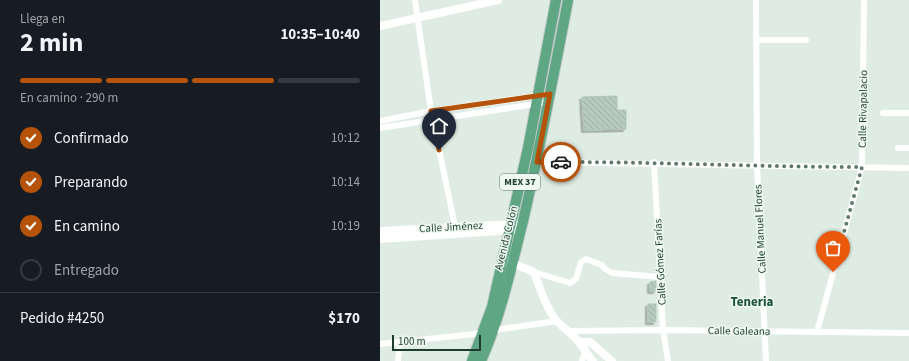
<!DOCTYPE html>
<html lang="es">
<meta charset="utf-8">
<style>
:root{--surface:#171b24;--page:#20242c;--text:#f1f3f6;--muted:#9ea1a6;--line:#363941;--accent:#b45309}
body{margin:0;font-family:"Source Sans 3",sans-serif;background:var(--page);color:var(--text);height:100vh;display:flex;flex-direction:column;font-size:15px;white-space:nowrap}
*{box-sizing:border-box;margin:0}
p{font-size:13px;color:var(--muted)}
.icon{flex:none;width:22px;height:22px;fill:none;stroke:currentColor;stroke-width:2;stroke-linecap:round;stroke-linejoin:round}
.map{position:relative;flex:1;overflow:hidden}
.drawer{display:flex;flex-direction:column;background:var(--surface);width:380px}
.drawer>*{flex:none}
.scale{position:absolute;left:12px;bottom:10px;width:89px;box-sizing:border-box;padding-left:4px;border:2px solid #1e3d2f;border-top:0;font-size:11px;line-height:14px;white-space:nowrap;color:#1e3d2f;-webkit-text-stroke:3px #eff8f2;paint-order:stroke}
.pin{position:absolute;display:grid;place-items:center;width:34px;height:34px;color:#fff;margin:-41px -17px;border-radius:50% 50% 50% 0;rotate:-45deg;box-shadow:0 0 4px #0007}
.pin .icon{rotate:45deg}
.courier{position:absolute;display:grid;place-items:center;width:40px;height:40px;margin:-20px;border:3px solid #b45309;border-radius:50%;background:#fff;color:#222;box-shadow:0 1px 5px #0007}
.head em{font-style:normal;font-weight:700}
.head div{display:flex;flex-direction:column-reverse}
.head{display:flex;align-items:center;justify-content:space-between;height:68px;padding:0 20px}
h1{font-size:26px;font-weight:700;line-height:30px}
.bar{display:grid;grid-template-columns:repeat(4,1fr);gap:6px 4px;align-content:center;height:48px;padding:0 20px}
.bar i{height:5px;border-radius:3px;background:var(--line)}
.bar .on{background:var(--accent)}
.bar p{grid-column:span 4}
.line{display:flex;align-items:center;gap:10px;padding:0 20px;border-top:1px solid var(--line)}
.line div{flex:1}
ol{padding:0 20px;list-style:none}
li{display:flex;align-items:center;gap:12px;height:44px}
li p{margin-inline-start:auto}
li .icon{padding:4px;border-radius:50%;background:var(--accent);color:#fff;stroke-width:4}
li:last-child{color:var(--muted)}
li i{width:22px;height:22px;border:2px solid var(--line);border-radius:50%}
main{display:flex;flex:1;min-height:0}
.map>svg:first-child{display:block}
.building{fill:url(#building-back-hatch);stroke:#b1c6b9;filter:url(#shadow)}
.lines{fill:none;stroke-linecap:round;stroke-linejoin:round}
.primary-casing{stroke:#c0c9c5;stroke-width:12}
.minor{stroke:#fff;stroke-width:6}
.tertiary{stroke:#fff;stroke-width:8}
.primary{stroke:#5fa685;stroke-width:10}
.done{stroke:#627a6e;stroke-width:4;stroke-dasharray:0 7.2}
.route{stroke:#b45309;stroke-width:5}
.labels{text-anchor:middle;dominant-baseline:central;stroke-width:3;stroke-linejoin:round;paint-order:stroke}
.shield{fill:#eff8f2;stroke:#5d756a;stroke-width:1}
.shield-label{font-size:10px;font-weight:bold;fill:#1e3d2f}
.street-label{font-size:11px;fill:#1e3d2f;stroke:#eff8f2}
.quarter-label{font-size:13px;font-weight:bold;fill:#185138;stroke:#eff8f2}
</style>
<main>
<section class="drawer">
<div class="head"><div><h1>2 min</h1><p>Llega en</p></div><em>10:35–10:40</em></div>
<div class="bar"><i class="on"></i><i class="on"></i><i class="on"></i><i></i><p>En camino · 290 m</p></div>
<ol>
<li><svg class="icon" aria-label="check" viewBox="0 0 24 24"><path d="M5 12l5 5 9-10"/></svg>Confirmado<p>10:12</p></li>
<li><svg class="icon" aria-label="check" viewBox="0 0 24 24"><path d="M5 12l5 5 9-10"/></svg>Preparando<p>10:14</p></li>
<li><svg class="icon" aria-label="check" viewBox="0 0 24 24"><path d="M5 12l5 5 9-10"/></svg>En camino<p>10:19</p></li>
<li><i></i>Entregado</li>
</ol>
<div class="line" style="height:52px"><div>Pedido #4250</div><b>$170</b></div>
</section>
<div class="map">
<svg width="529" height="361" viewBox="0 0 529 361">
<defs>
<pattern id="building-back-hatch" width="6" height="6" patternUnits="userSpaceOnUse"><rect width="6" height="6" fill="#b7cabe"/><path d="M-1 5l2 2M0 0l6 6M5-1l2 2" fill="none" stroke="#9daea4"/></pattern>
<filter id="shadow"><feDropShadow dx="-2.5" dy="2.5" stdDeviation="0" flood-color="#0004"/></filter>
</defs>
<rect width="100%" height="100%" fill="#dfece3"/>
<g class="building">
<path d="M237 96V110H246V129L204 130 202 97Z"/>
<path d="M276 281V291H270V282Z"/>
<rect x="268" y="304" width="8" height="18"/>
</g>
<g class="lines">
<defs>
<g id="primary">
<path d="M92 361 112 307 148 148 176 0"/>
<path d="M101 361C121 316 131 268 143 221 160 148 174 74 188 0"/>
</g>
</defs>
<use href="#primary" class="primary-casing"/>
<g class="minor">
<path d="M35 0 51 111 76 231"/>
<path d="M376 0 377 166 386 361"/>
<path d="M376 40H426"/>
<path d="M503 113H529"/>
<path d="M0 121 51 111 170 94"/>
<path d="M0 128 168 102"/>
<path d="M518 148H529"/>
<path d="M157 162 529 168"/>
<path d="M274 162 283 330 288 361"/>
<path d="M154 272 190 283 196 279 201 262 206 259 222 265 225 269 232 273 281 277"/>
<path d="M115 330 177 321"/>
<path d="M190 331 283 330 529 333"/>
<path d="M437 332 482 167 484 0"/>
<path d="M0 344 104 333"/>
<path d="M18 361 20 342"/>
<path d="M202 361 206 349"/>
</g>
<g class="tertiary">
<path d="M0 26 118 0"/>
<path d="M0 231 135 224"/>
<path d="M0 239 135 230"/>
<path d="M128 262 132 263 154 272C160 288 165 306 176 320 182 327 190 332 196 339 203 346 206 354 213 361"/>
<path d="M199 342H210L232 361"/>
</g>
<use href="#primary" class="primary"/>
</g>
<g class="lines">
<path class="done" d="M181 162C281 162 381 167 482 167L453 272"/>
<path class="route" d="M59 150 51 111 170 94 157 162H181"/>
</g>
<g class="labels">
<rect class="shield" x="120" y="174" width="40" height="16" rx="3"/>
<g class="shield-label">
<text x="140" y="182">MEX 37</text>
</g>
<g class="street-label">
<text transform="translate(483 109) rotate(-89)">Calle Rivapalacio</text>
<text transform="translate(71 227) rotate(-3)">Calle Jiménez</text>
<text transform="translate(380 229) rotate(-93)">Calle Manuel Flores</text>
<text transform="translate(126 238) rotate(-76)">Avenida Colón</text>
<text transform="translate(280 262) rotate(-93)">Calle Gómez Farías</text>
<text transform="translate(359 331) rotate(1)">Calle Galeana</text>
</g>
<g class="quarter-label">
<text x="372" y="302">Teneria</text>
</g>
</g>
</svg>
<div class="scale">100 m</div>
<div class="pin" style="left:453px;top:272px;background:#ea580c"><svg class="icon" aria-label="bag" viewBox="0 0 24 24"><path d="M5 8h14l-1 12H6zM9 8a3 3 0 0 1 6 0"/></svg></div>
<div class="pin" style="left:59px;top:150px;background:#1f2937"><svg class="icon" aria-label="home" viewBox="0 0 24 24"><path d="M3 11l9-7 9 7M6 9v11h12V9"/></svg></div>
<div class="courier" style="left:181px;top:162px"><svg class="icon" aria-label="car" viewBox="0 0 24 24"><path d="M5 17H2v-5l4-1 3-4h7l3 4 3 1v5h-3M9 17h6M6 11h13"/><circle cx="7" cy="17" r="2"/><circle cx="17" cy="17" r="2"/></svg></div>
</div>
</main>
